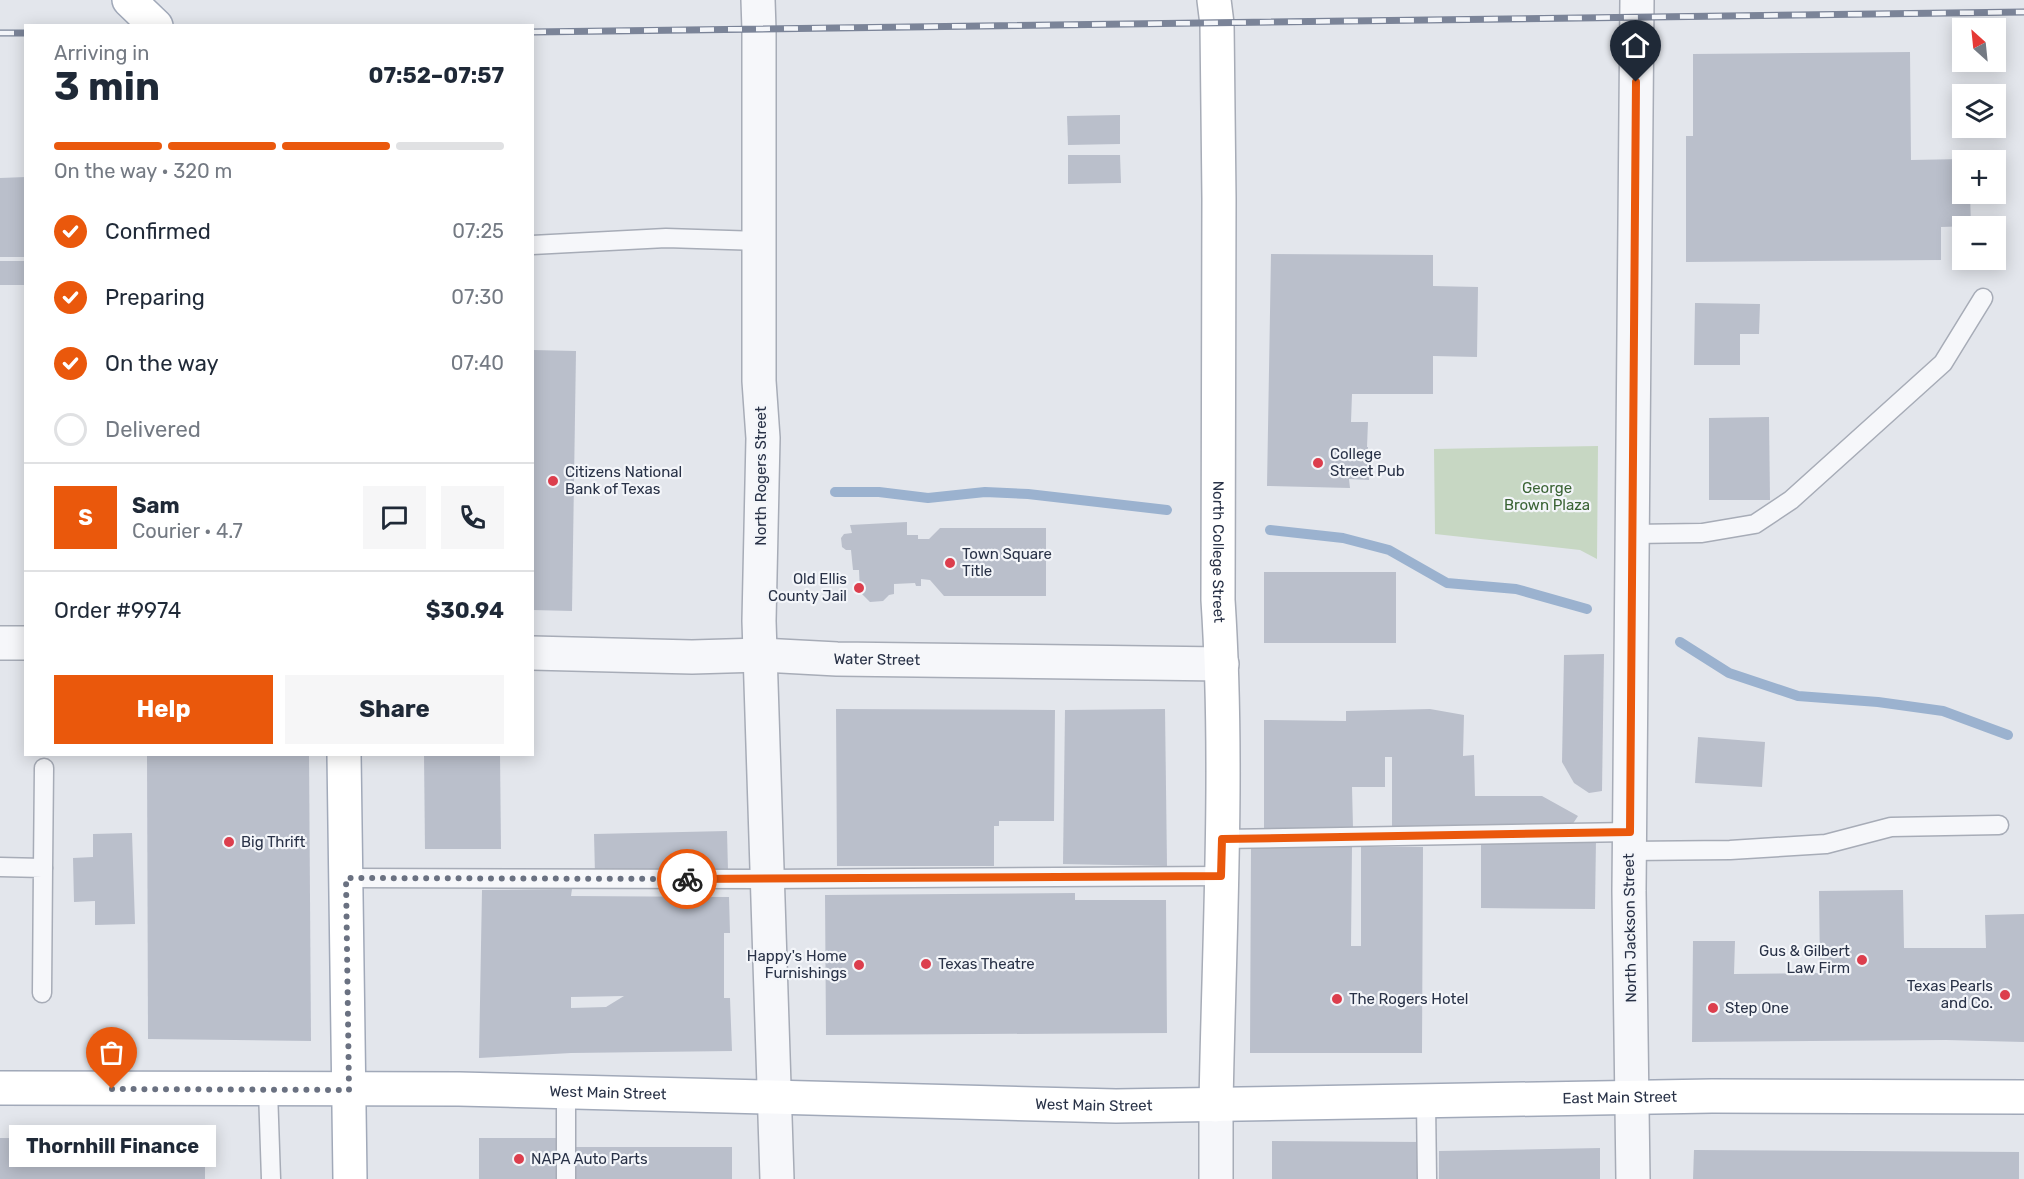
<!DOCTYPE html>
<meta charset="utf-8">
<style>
:root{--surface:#fff;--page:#f6f6f7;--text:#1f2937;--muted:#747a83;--line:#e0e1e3;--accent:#ea580c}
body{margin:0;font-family:Rubik,sans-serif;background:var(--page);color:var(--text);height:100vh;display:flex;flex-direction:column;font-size:22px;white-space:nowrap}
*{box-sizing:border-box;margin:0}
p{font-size:20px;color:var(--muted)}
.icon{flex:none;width:33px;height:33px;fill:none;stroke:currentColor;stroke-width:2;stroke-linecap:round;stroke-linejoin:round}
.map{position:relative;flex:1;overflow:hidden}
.side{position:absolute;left:24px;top:24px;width:510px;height:732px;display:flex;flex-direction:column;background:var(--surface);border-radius:0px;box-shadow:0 3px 15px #0003}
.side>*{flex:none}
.needle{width:39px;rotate:333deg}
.tools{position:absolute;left:1952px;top:18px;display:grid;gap:12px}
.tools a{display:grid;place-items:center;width:54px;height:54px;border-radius:0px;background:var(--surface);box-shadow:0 3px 15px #0003;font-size:30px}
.pin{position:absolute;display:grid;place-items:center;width:51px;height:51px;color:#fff;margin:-62px -26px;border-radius:50% 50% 50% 0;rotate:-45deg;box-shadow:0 0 6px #0007}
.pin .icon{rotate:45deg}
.courier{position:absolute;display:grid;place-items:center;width:60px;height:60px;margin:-30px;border:4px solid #ea580c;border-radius:50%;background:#fff;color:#222;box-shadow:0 2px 8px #0007}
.bubble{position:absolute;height:42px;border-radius:0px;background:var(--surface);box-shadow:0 3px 15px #0003;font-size:20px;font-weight:700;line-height:42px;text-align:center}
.headline em{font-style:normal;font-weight:700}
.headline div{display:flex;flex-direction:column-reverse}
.headline{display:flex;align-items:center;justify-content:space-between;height:102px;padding:0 30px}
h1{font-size:39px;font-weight:700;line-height:45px}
.bar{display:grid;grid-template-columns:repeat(4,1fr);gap:9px 6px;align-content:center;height:72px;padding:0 30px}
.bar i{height:8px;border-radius:4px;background:var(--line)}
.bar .current{background:var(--accent)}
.bar p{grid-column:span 4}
.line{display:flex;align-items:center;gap:15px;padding:0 30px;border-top:2px solid var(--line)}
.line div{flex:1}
.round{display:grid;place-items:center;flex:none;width:63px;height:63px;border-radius:0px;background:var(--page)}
ol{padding:0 30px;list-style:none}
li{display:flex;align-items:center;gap:18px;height:66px}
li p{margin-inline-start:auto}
li .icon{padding:6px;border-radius:50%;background:var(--accent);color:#fff;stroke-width:4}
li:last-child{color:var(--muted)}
li i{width:33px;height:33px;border:3px solid var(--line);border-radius:50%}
.cta{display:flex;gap:12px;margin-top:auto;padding:12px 30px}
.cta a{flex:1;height:69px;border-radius:0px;background:var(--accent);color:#fff;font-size:24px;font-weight:700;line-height:69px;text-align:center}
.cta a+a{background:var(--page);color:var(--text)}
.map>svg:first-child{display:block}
.green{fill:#c7d7c3}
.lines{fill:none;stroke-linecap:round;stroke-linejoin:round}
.stream{stroke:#9bb2cf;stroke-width:10}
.building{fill:#babfcb;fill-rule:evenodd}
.lane-casing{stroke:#a7acb7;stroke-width:21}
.street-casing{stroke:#a7acb7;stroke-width:36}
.secondary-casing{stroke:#a7acb7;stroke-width:36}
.primary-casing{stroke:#a1a9b9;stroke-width:36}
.lane{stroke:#f6f7fa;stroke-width:18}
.street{stroke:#f6f7fa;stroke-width:33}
.secondary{stroke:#fff;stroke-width:33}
.primary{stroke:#fff;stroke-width:33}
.rail-casing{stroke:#7b8498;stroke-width:7}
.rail{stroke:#f3f5f9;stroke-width:4.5;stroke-dasharray:14;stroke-linecap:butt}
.done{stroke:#6a7181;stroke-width:6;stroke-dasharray:0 10.8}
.route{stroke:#ea580c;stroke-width:8}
.poi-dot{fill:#dc3e4d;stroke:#f3f5f9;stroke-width:2}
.labels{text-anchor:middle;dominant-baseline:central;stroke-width:4.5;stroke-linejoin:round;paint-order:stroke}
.poi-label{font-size:15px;fill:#293247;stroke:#f3f5f9;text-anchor:start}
.street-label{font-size:15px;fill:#293247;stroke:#f3f5f9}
.park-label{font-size:15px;fill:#3b6435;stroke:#f3f5f9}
</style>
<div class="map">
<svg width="2024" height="1179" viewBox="0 0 2024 1179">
<rect width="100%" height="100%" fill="#e3e6ec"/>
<path class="green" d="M1598 446 1597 559 1580 550 1435 534 1434 449Z"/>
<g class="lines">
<g class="stream">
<path d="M835 492H879L928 498 985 492 1028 494 1167 510"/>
<path d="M1270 530 1343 538 1389 550 1447 583 1516 589 1587 609"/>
<path d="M1680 642 1729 673 1798 696 1878 702 1943 711 2008 735"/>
</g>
</g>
<g class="building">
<path d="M1910 52 1911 160 1962 159V194H1970L1971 226 1941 227V260L1686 262V136H1693V54Z"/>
<path d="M1120 115V144L1068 145 1067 116Z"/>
<path d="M1068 155H1120L1121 183 1068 184Z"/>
<path d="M26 177V257H0V178Z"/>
<path d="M1271 254 1433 255V286L1478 287 1477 357 1433 356V394H1352L1351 422H1368L1367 447H1368L1369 480 1349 479 1350 488 1267 486Z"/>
<rect x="0" y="261" width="26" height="24"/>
<path d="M1695 303 1760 304 1759 334H1740V365H1694Z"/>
<path d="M532 350 576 351 572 611 532 610Z"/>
<path d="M1769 417 1770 500H1709V418Z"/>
<path d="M907 522V535H918V539H929L940 528H1046V596H944L930 580 921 579V586H916L915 583 894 584V594L889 595 883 601 870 602 860 592 859 570H853L851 550H846L842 547 841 538 844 534 852 533 850 525Z"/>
<rect x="1264" y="572" width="132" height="71"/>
<path d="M1604 654 1602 791 1589 793 1574 783 1562 762 1564 655Z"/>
<path d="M836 709 1055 710 1054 821H999V826H994V866H837Z"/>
<path d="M1165 709 1167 866 1063 864 1065 710Z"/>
<path d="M1430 709 1464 715 1463 756 1474 755 1475 796H1542L1578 816 1570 828 1392 827V757H1385V787H1352L1353 828 1264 829V720L1346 721V711Z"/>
<path d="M1698 737 1765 742 1762 787 1695 783Z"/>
<path d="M147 754H309L311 1041 148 1039Z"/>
<path d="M424 754H500L501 849H425Z"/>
<path d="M727 831 728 871 595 874 594 834Z"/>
<path d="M132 833 135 924 95 925V901L74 902 73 858 93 857V834Z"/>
<path d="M1481 838H1596L1595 909 1481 908Z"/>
<path d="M1251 846 1352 847 1351 946H1361V847H1423L1422 1053H1250Z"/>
<path d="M572 889 571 896 729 897 730 933H724V998H730L732 1051 571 1053 479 1058 482 890ZM624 996 606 1007 571 1008V997Z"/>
<path d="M1903 890 1904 948H1986L1985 915 2024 914V1042L1946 1040 1692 1042 1693 941H1735L1734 974 1820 973 1819 891Z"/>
<path d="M1075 893V900H1166L1167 1033 826 1035 825 895Z"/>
<path d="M0 1138 205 1139V1179H0Z"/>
<rect x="479" y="1138" width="80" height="41"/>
<path d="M1272 1141 1422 1142V1179H1272Z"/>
<path d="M572 1147H732V1179H571Z"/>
<path d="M1600 1148V1179H1439V1151Z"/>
<path d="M1694 1150 2019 1152V1179H1693Z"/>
</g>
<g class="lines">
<defs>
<g id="lane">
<path d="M532 245 666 238 760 241"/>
<path d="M1633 534 1702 533 1755 524 1791 500 1943 363 1983 298"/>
<path d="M1222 839 1630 832"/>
<path d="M1629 851 1730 850 1826 844 1891 827 1999 825"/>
<path d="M0 867 43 868 42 993"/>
<path d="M43 868 44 768"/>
<path d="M346 878 768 879 1221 876"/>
<path d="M268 1090 271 1179"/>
<path d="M566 1092V1179"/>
<path d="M1426 1102 1427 1179"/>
</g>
<g id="street">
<path d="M758 0 759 30V381L763 438 759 621 777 1179"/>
<path d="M0 643H26"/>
<path id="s1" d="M532 653 692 657 761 655 837 659 1222 664"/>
<path d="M1216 1179V1105"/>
<path d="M1633 1179 1629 891 1637 0"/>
</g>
<g id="secondary">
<path id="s2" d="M1214 0 1217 24 1219 199 1218 600C1229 768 1219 937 1216 1105"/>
</g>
<g id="primary">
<path d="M129 0 156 26"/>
<path d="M344 754 350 1179"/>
<path id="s3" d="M0 1088 459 1089 1116 1106 1712 1096 2024 1097"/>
</g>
</defs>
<use href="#lane" class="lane-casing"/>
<use href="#street" class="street-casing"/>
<use href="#secondary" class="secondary-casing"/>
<use href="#primary" class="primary-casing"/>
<use href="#lane" class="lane"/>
<use href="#street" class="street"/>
<use href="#secondary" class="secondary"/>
<use href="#primary" class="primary"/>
<defs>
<g id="rail">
<path d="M532 32 2024 12"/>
<path d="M0 33H26"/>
</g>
</defs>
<use href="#rail" class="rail-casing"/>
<use href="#rail" class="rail"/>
</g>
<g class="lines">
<path class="done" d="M112 1089 349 1090 346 878 687 879"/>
<path class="route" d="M687 879 1221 876 1222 839 1630 832 1636 82"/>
</g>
<g class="poi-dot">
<circle cx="1318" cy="463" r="6"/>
<circle cx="553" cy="481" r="6"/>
<circle cx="950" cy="563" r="6"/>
<circle cx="859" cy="588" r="6"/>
<circle cx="229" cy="842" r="6"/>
<circle cx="1862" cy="960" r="6"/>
<circle cx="926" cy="964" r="6"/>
<circle cx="859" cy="965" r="6"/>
<circle cx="2005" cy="995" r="6"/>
<circle cx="1337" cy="999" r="6"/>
<circle cx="1713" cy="1008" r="6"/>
<circle cx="519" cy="1159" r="6"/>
</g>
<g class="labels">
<g class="poi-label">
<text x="1330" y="454">College<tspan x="1330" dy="17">Street Pub</tspan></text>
<text x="565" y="472">Citizens National<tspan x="565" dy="17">Bank of Texas</tspan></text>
<text x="962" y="554">Town Square<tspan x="962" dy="17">Title</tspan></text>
<text x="847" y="579" text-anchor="end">Old Ellis<tspan x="847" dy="17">County Jail</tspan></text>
<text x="241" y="842">Big Thrift</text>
<text x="1850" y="951" text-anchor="end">Gus &amp; Gilbert<tspan x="1850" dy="17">Law Firm</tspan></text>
<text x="847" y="956" text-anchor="end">Happy's Home<tspan x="847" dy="17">Furnishings</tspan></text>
<text x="938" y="964">Texas Theatre</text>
<text x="1993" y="986" text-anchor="end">Texas Pearls<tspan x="1993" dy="17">and Co.</tspan></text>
<text x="1349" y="999">The Rogers Hotel</text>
<text x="1725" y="1008">Step One</text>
<text x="531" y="1159">NAPA Auto Parts</text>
</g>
<g class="street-label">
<text transform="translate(761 476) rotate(-90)">North Rogers Street</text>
<text stroke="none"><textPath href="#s2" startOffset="552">North College Street</textPath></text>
<text stroke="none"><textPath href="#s1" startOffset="345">Water Street</textPath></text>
<text transform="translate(1630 928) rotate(-91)">North Jackson Street</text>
<text stroke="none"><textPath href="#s3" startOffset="608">West Main Street</textPath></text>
<text stroke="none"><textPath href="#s3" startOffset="1620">East Main Street</textPath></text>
<text stroke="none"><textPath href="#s3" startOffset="1094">West Main Street</textPath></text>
</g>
<g class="park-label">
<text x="1547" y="488">George<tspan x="1547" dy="17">Brown Plaza</tspan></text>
</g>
</g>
</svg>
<div class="tools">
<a><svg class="needle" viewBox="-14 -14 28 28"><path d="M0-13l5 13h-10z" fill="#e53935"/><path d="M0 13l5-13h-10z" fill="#747a83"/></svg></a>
<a><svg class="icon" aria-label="layers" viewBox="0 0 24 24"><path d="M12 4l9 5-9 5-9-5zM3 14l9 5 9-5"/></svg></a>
<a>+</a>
<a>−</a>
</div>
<div class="pin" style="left:112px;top:1089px;background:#ea580c"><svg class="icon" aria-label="bag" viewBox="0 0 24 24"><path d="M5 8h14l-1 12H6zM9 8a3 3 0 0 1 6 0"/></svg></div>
<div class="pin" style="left:1636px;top:82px;background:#1f2937"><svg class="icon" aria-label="home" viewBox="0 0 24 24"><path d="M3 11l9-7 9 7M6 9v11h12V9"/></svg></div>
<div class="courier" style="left:687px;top:879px"><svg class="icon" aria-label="bike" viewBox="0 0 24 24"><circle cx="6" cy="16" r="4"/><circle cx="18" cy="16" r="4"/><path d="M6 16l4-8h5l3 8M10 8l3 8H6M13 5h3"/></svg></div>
<div class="bubble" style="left:9px;top:1125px;width:207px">Thornhill Finance</div>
<section class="side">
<div class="headline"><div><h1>3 min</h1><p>Arriving in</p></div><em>07:52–07:57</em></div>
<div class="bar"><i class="current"></i><i class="current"></i><i class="current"></i><i></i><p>On the way · 320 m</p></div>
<ol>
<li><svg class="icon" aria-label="check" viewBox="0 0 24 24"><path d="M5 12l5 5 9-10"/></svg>Confirmed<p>07:25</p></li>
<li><svg class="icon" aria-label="check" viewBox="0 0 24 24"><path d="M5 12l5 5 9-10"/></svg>Preparing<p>07:30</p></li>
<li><svg class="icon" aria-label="check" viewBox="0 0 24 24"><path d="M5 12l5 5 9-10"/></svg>On the way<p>07:40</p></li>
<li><i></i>Delivered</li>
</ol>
<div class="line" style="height:108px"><b class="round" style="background:var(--accent);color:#fff">S</b><div><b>Sam</b><p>Courier · 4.7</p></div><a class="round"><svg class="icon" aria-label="chat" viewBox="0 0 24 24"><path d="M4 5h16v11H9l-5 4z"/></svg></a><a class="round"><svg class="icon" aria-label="phone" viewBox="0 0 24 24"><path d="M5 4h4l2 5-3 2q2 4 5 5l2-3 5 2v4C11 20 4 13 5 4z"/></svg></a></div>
<div class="line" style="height:78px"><div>Order #9974</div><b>$30.94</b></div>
<div class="cta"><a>Help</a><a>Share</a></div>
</section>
</div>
